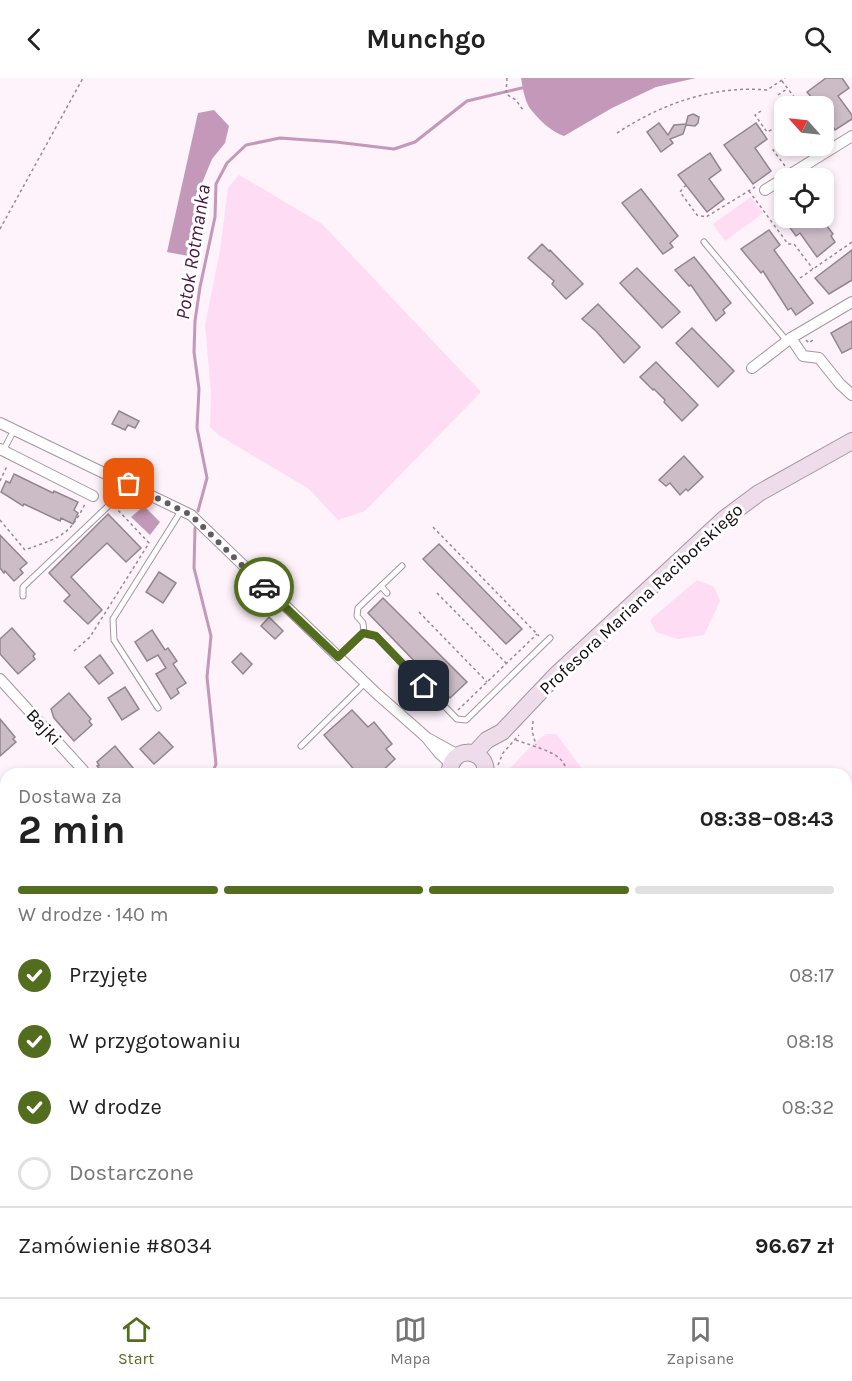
<!DOCTYPE html>
<html lang="pl">
<meta charset="utf-8">
<style>
:root{--surface:#fff;--page:#f2f2f2;--text:#222;--muted:#767676;--line:#e0e0e0;--accent:#536d1f}
body{margin:0;font-family:Karla,sans-serif;background:var(--page);color:var(--text);height:100vh;display:flex;flex-direction:column;font-size:22px;white-space:nowrap}
*{box-sizing:border-box;margin:0}
p{font-size:20px;color:var(--muted)}
.icon{flex:none;width:33px;height:33px;fill:none;stroke:currentColor;stroke-width:2;stroke-linecap:round;stroke-linejoin:round}
.map{position:relative;flex:1;overflow:hidden}
.side{position:absolute;left:0px;top:690px;width:852px;height:530px;display:flex;flex-direction:column;background:var(--surface);border-radius:18px 18px 0 0;box-shadow:0 3px 9px #0003}
.side>*{flex:none}
.needle{width:39px;rotate:297deg}
.controls{position:absolute;left:774px;top:18px;display:grid;gap:12px}
.controls a{display:grid;place-items:center;width:60px;height:60px;border-radius:12px;background:var(--surface);box-shadow:0 3px 9px #0003;font-size:30px}
.pin{position:absolute;display:grid;place-items:center;width:51px;height:51px;color:#fff;margin:-26px;border-radius:12px;box-shadow:0 3px 9px #0006}
.courier{position:absolute;display:grid;place-items:center;width:60px;height:60px;margin:-30px;border:4px solid #536d1f;border-radius:50%;background:#fff;color:#222;box-shadow:0 2px 8px #0007}
.headline em{font-style:normal;font-weight:700}
.headline div{display:flex;flex-direction:column-reverse}
.headline{display:flex;align-items:center;justify-content:space-between;height:102px;padding:0 18px}
h1{font-size:39px;font-weight:700;line-height:45px}
.bar{display:grid;grid-template-columns:repeat(4,1fr);gap:9px 6px;align-content:center;height:72px;padding:0 18px}
.bar i{height:8px;border-radius:4px;background:var(--line)}
.bar .active{background:var(--accent)}
.bar p{grid-column:span 4}
.line{display:flex;align-items:center;gap:15px;padding:0 18px;border-top:2px solid var(--line)}
.line div{flex:1}
ol{padding:0 18px;list-style:none}
li{display:flex;align-items:center;gap:18px;height:66px}
li p{margin-inline-start:auto}
li .icon{padding:6px;border-radius:50%;background:var(--accent);color:#fff;stroke-width:4}
li:last-child{color:var(--muted)}
li i{width:33px;height:33px;border:3px solid var(--line);border-radius:50%}
header{display:flex;justify-content:space-between;align-items:center;height:78px;padding:0 18px;background:var(--surface);font-size:27px;font-weight:700}
.tabs{display:flex;justify-content:space-around;align-items:center;height:84px;border-top:2px solid var(--line);background:var(--surface);font-size:16px;color:var(--muted)}
.tabs a{display:grid;justify-items:center;gap:3px}
.tabs .active{color:var(--accent)}
.map>svg:first-child{display:block}
.green{fill:#fedcf4}
.water{fill:#c398b8}
.lines{fill:none;stroke-linecap:round;stroke-linejoin:round}
.stream{stroke:#c398b8;stroke-width:3}
.building{fill:#cbbcc6;stroke:#93858f;stroke-width:1.5}
.service-casing{stroke:#a496a0;stroke-width:7}
.minor-casing{stroke:#a496a0;stroke-width:12}
.secondary-casing{stroke:#a496a0;stroke-width:18}
.path{stroke:#958c93;stroke-width:1.5;stroke-dasharray:3 3;stroke-linecap:butt}
.service{stroke:#fff;stroke-width:5}
.minor{stroke:#fff;stroke-width:10}
.secondary{stroke:#efdceb;stroke-width:16}
.done{stroke:#635b61;stroke-width:6;stroke-dasharray:0 10.8}
.route{stroke:#536d1f;stroke-width:8}
.labels{text-anchor:middle;dominant-baseline:central;stroke-width:6;stroke-linejoin:round;paint-order:stroke}
.street-label{font-size:18px;fill:#0f0a0e;stroke:#fff}
.water-label{font-size:20px;font-style:italic;fill:#4a1640;stroke:#fff}
</style>
<header><svg class="icon" aria-label="back" viewBox="0 0 24 24"><path d="M15 5l-7 7 7 7"/></svg>Munchgo<svg class="icon" aria-label="search" viewBox="0 0 24 24"><circle cx="10" cy="10" r="6"/><path d="M15 15l6 6"/></svg></header>
<div class="map">
<svg width="852" height="1219" viewBox="0 0 852 1219">
<rect width="100%" height="100%" fill="#fef2fb"/>
<g class="green">
<path d="M239 97 322 146 481 314 365 433 338 442 309 411 220 358 210 349 211 314 205 247 220 173 228 110Z"/>
<path d="M751 119 763 135 725 163 713 146Z"/>
<path d="M697 502 714 509 720 523 704 557 678 561 656 554 650 542Z"/>
<path d="M546 656H556L586 696H505L533 666Z"/>
<path d="M852 948V1039L846 1033V951Z"/>
</g>
<g class="water">
<path d="M521 0H696L656 9 612 30 564 58C551 54 537 40 529 29 524 20 523 10 521 0Z"/>
<path d="M214 32 229 48 225 65 212 81 202 105 194 179 167 174 198 35Z"/>
<path d="M144 428 160 444 150 457 131 439Z"/>
</g>
<g class="lines">
<g class="stream">
<path d="M198 433 207 400 197 350 199 311 194 274 195 243 200 209 215 139 216 106 227 85 246 67 280 60 336 64 394 71 415 64 467 23 526 9"/>
<path d="M195 450 194 490 211 558 207 599 216 686 212 696"/>
<path d="M0 796H6"/>
</g>
</g>
<g class="building">
<path d="M826 0H842L849 10 838 18 852 37V41L835 52 824 35V28H819L807 14Z"/>
<path d="M693 36 699 39 698 45 695 48 686 47 683 56 670 61 673 65 661 74 647 54 659 45 668 57 674 47 686 46 688 38Z"/>
<path d="M756 45 767 61 755 70 771 93 753 106 724 67Z"/>
<path d="M710 75 721 92 709 101 724 121 707 134 678 97Z"/>
<path d="M641 111 678 158 670 165 673 169 663 176 622 125Z"/>
<path d="M783 140H821L833 156 831 158 835 164 817 179 800 155 796 158Z"/>
<path d="M769 152 780 167 774 172 813 225 796 237 791 230 788 232 763 193 761 195 741 171Z"/>
<path d="M542 166 549 173 550 172 583 206 566 221 552 206 554 203 528 180Z"/>
<path d="M852 172V202L829 216 815 200Z"/>
<path d="M694 179 731 225 723 232 725 235 716 243 691 207 689 208 675 192Z"/>
<path d="M637 190 680 234 662 250 620 205Z"/>
<path d="M598 226 640 269 624 285 596 253 582 241Z"/>
<path d="M852 243V270L842 275 831 255Z"/>
<path d="M692 250 734 293 718 309 676 265Z"/>
<path d="M656 284 698 327 682 343 664 324 665 322 654 311 653 312 640 299Z"/>
<path d="M119 333 139 343 135 350 128 347 125 352 112 346Z"/>
<path d="M684 378 703 399 688 413 686 411 680 417 670 405 666 408 659 402Z"/>
<path d="M14 396 53 415 54 413 78 424 74 432 78 435 73 446 61 440 60 443 24 426 23 428 1 414 6 403 10 405Z"/>
<path d="M108 436 141 470 126 484 107 465 71 499 102 532 88 546 64 523 70 517 49 495Z"/>
<path d="M0 457 27 485 20 491 23 495 14 503 5 493 4 495 0 490Z"/>
<path d="M439 466 522 551 506 566 423 481Z"/>
<path d="M159 494 176 505 163 525 146 514Z"/>
<path d="M383 520 467 604 450 620 368 535Z"/>
<path d="M269 539 283 553 275 561 261 548Z"/>
<path d="M12 550 35 576 33 578 35 581 18 596 0 576V561Z"/>
<path d="M152 552 165 572 168 570 177 583 173 586 186 605 177 611 179 615 171 621 156 596 166 590 158 577 147 583 135 564Z"/>
<path d="M241 575 252 586 243 596 232 584Z"/>
<path d="M100 577 113 595 99 606 85 589Z"/>
<path d="M125 609 139 631 122 642 108 620Z"/>
<path d="M69 615 91 641 89 643 92 647 74 663 54 640 51 631Z"/>
<path d="M352 632 368 649 374 644 392 666 386 671 395 681 379 696H358L324 657Z"/>
<path d="M0 641 15 659 13 661 16 664 0 678Z"/>
<path d="M159 654 173 669 154 686 140 671Z"/>
<path d="M115 668 138 696H104L97 688 99 687 97 684Z"/>
</g>
<g class="lines">
<defs>
<g id="service">
<path d="M704 164 787 263"/>
<path d="M3 373 14 352"/>
<path d="M381 508 387 515"/>
<path d="M23 518V509L124 413 128 406"/>
<path d="M364 555 363 545 357 538 358 530 402 488"/>
<path d="M339 578 364 555 376 558 457 641 466 642 550 560"/>
<path d="M158 630 114 562 113 541 181 433"/>
<path d="M301 668 365 605"/>
<path d="M0 1153 6 1160"/>
</g>
<g id="minor">
<path d="M765 112 852 58"/>
<path d="M791 260 803 278 819 280 840 306 852 317"/>
<path d="M752 290 791 260 852 224"/>
<path d="M0 345 191 437 376 615 426 659 439 675 451 686"/>
<path d="M0 371 93 418"/>
<path d="M0 601 83 692"/>
<path d="M429 661 458 677"/>
<path d="M0 716 6 723"/>
<path d="M0 866 6 873"/>
<path d="M0 1121 6 1116"/>
<path d="M38 1214 43 1219"/>
<path d="M229 1214 231 1219"/>
<path d="M289 1214 294 1219"/>
<path d="M485 1214 490 1219"/>
<path d="M587 1214 592 1219"/>
<path d="M199 1219 216 1214"/>
<path d="M654 1219 667 1214"/>
<path d="M809 1219 810 1214"/>
</g>
<g id="secondary">
<path d="M474 676 487 662 502 654 557 596 724 441 759 415 852 363"/>
<path d="M450 696C448 668 487 667 486 696"/>
<path d="M0 1087 6 1082"/>
</g>
</defs>
<use href="#service" class="service-casing"/>
<use href="#minor" class="minor-casing"/>
<use href="#secondary" class="secondary-casing"/>
<g class="path">
<path d="M507 0 506 16 516 22 523 32"/>
<path d="M782 3 801 28"/>
<path d="M778 17 787 11"/>
<path d="M761 33 755 37 767 54 773 51"/>
<path d="M617 55C661 26 714 7 767 12L785 0"/>
<path d="M784 65 773 72 785 88"/>
<path d="M686 107 680 114 697 137 706 139 755 109"/>
<path d="M749 113 788 166H794L813 191"/>
<path d="M0 151 83 0"/>
<path d="M800 200 852 164"/>
<path d="M806 262 809 265 813 262"/>
<path d="M0 403 7 388"/>
<path d="M104 419 110 411"/>
<path d="M0 442 25 472C59 459 68 460 85 426"/>
<path d="M433 449 539 558"/>
<path d="M437 515 506 585"/>
<path d="M419 534 487 604"/>
<path d="M74 573 90 559 149 465 116 430"/>
<path d="M458 632 537 556"/>
<path d="M533 643 532 653 536 667"/>
<path d="M516 662C528 667 558 673 564 686 566 689 565 693 566 696"/>
<path d="M498 687 503 675 519 657"/>
<path d="M0 938 6 933"/>
<path d="M455 1219 461 1214"/>
</g>
<use href="#service" class="service"/>
<use href="#minor" class="minor"/>
<use href="#secondary" class="secondary"/>
</g>
<g class="lines">
<path class="done" d="M129 406 191 437 264 509"/>
<path class="route" d="M264 509 338 579 363 555 376 558 424 608"/>
</g>
<g class="labels">
<g class="street-label">
<text transform="translate(641 521) rotate(-43)">Profesora Mariana Raciborskiego</text>
<text transform="translate(44 649) rotate(47)">Bajki</text>
</g>
<g class="water-label">
<text transform="translate(193 174) rotate(-81)">Potok Rotmanka</text>
</g>
</g>
</svg>
<div class="controls">
<a><svg class="needle" viewBox="-14 -14 28 28"><path d="M0-13l5 13h-10z" fill="#e53935"/><path d="M0 13l5-13h-10z" fill="#767676"/></svg></a>
<a><svg class="icon" aria-label="locate" viewBox="0 0 24 24"><circle cx="12" cy="12" r="6"/><path d="M12 2v4M12 18v4M2 12h4M18 12h4"/></svg></a>
</div>
<div class="pin" style="left:129px;top:406px;background:#ea580c"><svg class="icon" aria-label="bag" viewBox="0 0 24 24"><path d="M5 8h14l-1 12H6zM9 8a3 3 0 0 1 6 0"/></svg></div>
<div class="pin" style="left:424px;top:608px;background:#1f2937"><svg class="icon" aria-label="home" viewBox="0 0 24 24"><path d="M3 11l9-7 9 7M6 9v11h12V9"/></svg></div>
<div class="courier" style="left:264px;top:509px"><svg class="icon" aria-label="car" viewBox="0 0 24 24"><path d="M5 17H2v-5l4-1 3-4h7l3 4 3 1v5h-3M9 17h6M6 11h13"/><circle cx="7" cy="17" r="2"/><circle cx="17" cy="17" r="2"/></svg></div>
<section class="side">
<div class="headline"><div><h1>2 min</h1><p>Dostawa za</p></div><em>08:38–08:43</em></div>
<div class="bar"><i class="active"></i><i class="active"></i><i class="active"></i><i></i><p>W drodze · 140 m</p></div>
<ol>
<li><svg class="icon" aria-label="check" viewBox="0 0 24 24"><path d="M5 12l5 5 9-10"/></svg>Przyjęte<p>08:17</p></li>
<li><svg class="icon" aria-label="check" viewBox="0 0 24 24"><path d="M5 12l5 5 9-10"/></svg>W przygotowaniu<p>08:18</p></li>
<li><svg class="icon" aria-label="check" viewBox="0 0 24 24"><path d="M5 12l5 5 9-10"/></svg>W drodze<p>08:32</p></li>
<li><i></i>Dostarczone</li>
</ol>
<div class="line" style="height:78px"><div>Zamówienie #8034</div><b>96.67 zł</b></div>
</section>
</div>
<nav class="tabs">
<a class="active"><svg class="icon" aria-label="home" viewBox="0 0 24 24"><path d="M3 11l9-7 9 7M6 9v11h12V9"/></svg>Start</a>
<a><svg class="icon" aria-label="map" viewBox="0 0 24 24"><path d="M3 6l6-2 6 2 6-2v14l-6 2-6-2-6 2zM9 4v14M15 6v14"/></svg>Mapa</a>
<a><svg class="icon" aria-label="saved" viewBox="0 0 24 24"><path d="M7 4h10v16l-5-4-5 4z"/></svg>Zapisane</a>
</nav>
